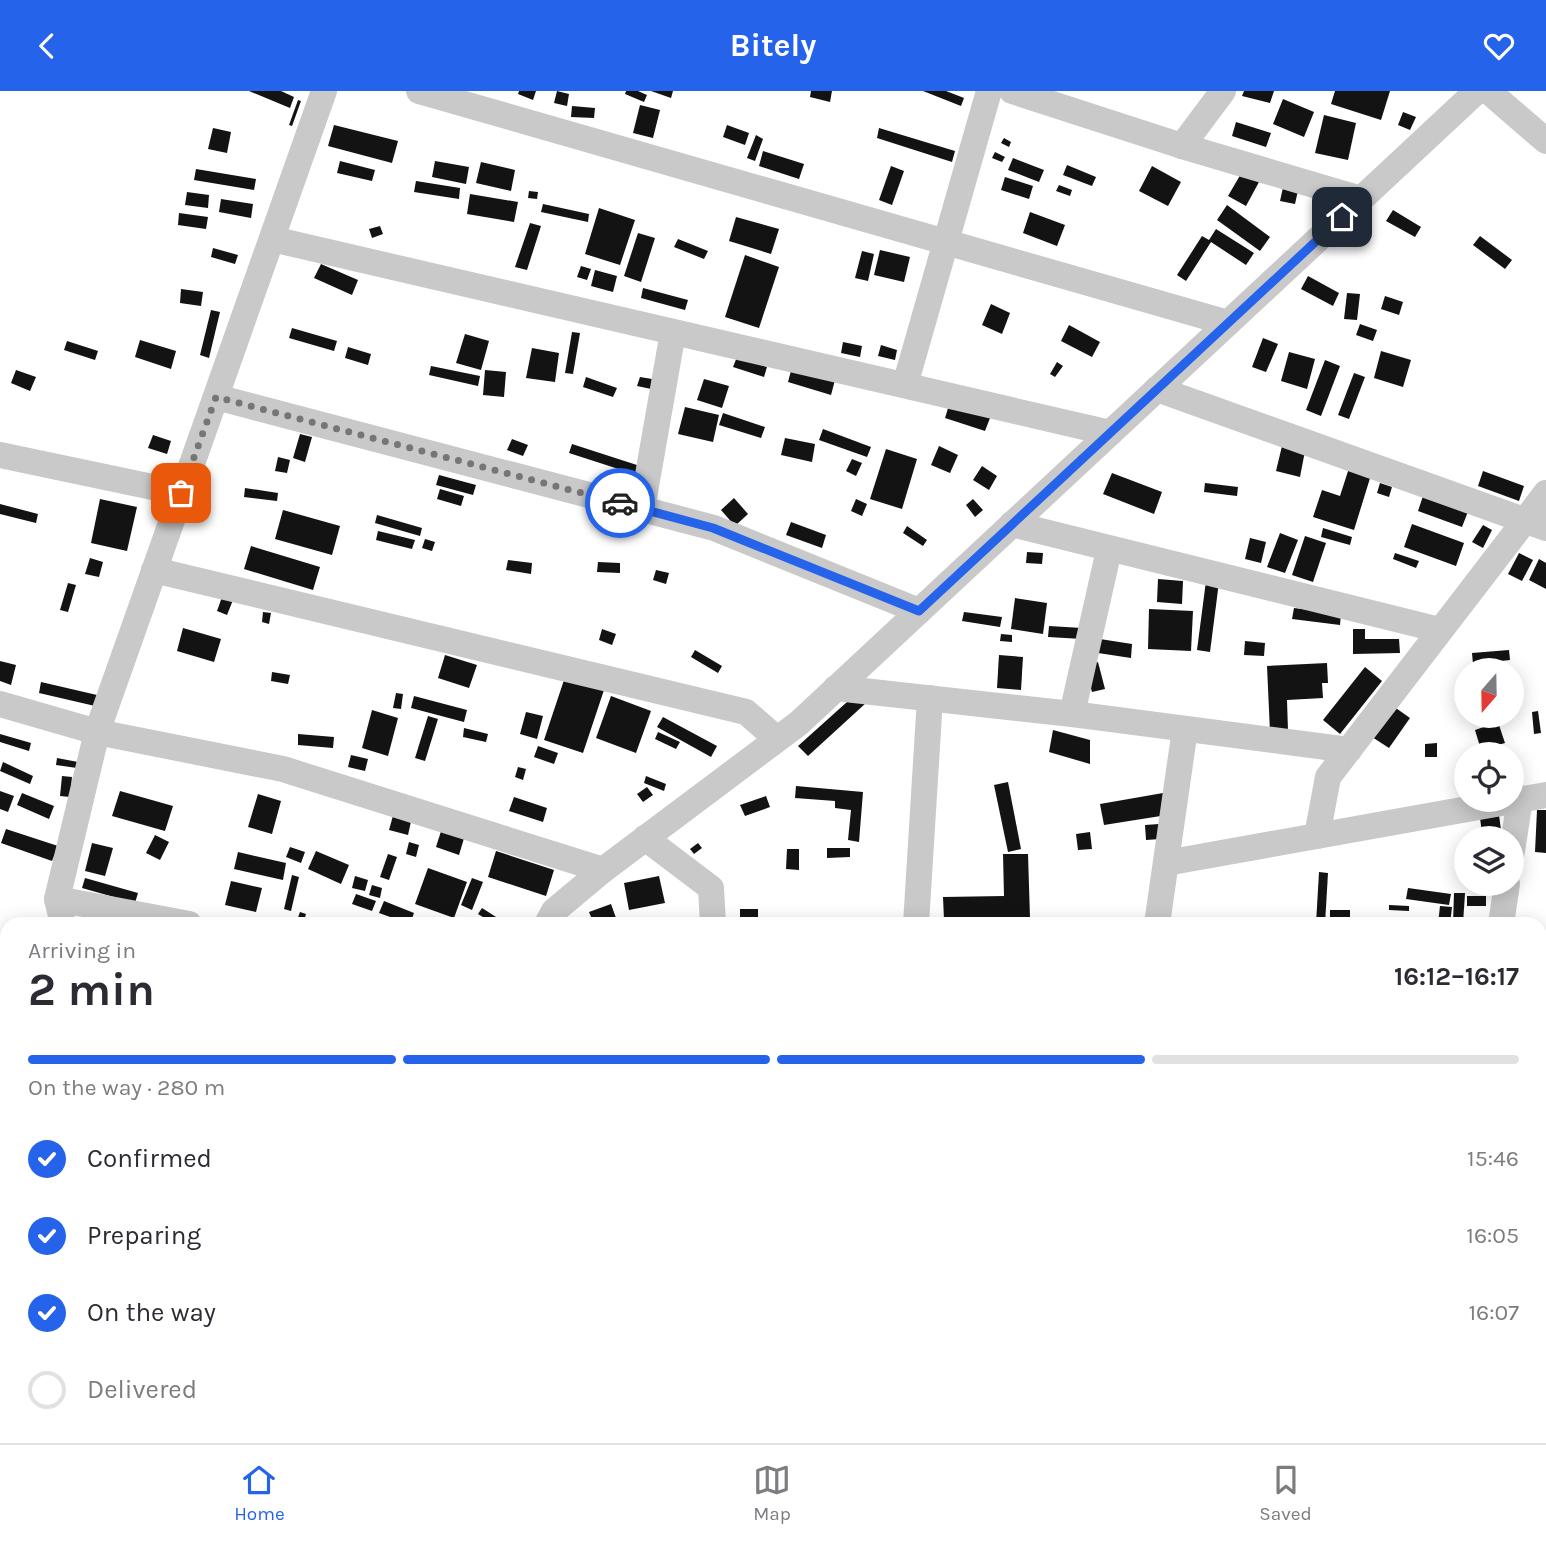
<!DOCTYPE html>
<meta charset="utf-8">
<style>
:root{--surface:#fff;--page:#f7f7f7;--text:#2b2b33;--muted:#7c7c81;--line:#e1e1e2;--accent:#2563eb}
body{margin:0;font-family:Karla,sans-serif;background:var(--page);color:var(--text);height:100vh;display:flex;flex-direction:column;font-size:26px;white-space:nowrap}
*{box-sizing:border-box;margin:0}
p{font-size:23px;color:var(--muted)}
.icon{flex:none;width:38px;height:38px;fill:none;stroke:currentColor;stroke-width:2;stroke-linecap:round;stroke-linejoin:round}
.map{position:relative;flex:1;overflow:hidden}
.sheet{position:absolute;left:0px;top:826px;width:1547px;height:527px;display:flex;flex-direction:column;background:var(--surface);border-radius:21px 21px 0 0;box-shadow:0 4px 18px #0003}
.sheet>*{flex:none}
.needle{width:46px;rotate:200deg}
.fabs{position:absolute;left:1454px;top:567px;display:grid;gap:14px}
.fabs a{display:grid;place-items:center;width:70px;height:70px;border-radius:50%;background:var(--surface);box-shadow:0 4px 18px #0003;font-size:35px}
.pin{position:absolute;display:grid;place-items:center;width:60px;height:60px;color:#fff;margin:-30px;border-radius:14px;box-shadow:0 4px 10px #0006}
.courier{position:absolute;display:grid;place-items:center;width:70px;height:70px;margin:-35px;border:5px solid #2563eb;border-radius:50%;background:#fff;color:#222;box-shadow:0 2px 9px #0007}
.headline em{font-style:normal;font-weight:700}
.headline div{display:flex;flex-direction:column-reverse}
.headline{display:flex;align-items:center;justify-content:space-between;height:119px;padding:0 28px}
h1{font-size:46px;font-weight:700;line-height:52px}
.bar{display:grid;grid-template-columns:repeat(4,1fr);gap:10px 7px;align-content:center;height:84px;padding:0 28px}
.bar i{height:9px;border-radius:5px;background:var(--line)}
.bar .on{background:var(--accent)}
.bar p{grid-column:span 4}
ol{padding:0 28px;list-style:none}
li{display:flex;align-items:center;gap:21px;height:77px}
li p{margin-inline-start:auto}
li .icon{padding:7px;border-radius:50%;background:var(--accent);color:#fff;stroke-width:4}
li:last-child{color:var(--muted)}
li i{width:38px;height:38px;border:4px solid var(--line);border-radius:50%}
header{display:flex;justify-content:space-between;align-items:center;height:91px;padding:0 28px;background:var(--accent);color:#fff;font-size:32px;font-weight:700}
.tab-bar{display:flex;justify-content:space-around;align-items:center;height:98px;border-top:2px solid var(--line);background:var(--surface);font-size:19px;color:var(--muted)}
.tab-bar a{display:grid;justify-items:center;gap:4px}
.tab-bar .on{color:var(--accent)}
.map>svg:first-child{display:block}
.building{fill:#131313}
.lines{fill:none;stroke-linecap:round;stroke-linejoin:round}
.street{stroke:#c9c9c9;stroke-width:26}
.done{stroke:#767676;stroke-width:7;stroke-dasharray:0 12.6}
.route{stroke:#2563eb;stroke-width:9}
</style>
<header><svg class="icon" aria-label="back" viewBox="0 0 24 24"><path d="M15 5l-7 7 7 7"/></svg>Bitely<svg class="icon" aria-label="heart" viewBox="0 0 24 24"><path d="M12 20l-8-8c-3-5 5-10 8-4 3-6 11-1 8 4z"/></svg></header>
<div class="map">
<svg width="1546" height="1352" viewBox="0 0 1546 1352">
<rect width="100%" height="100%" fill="#fff"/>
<g class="building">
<path d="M249 0H281L294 6 290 17Z"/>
<path d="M519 0H536L533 9 518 3Z"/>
<path d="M557 0 569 3 567 15 554 12Z"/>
<path d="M626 0H638L647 4 644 11 625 3Z"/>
<path d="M651 0H673L671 7Z"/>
<path d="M811 0H832L830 11 810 6Z"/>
<path d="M923 0H946L964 7 961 15Z"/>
<path d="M1244 0H1274L1270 12 1242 5Z"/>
<path d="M1335 0H1390L1381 29 1331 13Z"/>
<path d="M1283 8 1314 21 1304 46 1273 33Z"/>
<path d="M298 9 301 10 292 35 289 34Z"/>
<path d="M640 14 660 19 653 47 633 42Z"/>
<path d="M572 15 595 17 594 27 571 26Z"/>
<path d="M1403 21 1416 26 1410 39 1398 34Z"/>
<path d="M1324 24 1356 32 1348 69 1315 62Z"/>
<path d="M1236 31 1271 42 1266 56 1232 45Z"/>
<path d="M334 34 398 50 392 72 328 55Z"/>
<path d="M727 34 749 42 745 54 723 46Z"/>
<path d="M213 37 231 41 227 62 208 58Z"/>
<path d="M879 37 955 60 952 71 877 47Z"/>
<path d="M756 44 763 48 755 70 747 67Z"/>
<path d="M1004 47 1011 51 1009 56 1001 52Z"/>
<path d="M763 60 804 73 799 88 759 75Z"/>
<path d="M995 61 1005 66 1002 71 992 67Z"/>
<path d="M1013 67 1044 79 1039 91 1008 79Z"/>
<path d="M340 70 375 79 372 90 337 82Z"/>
<path d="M435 70 469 76 466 93 432 86Z"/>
<path d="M481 71 515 79 511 100 476 92Z"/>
<path d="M1067 74 1096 86 1092 95 1063 84Z"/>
<path d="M891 75 904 80 892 114 879 109Z"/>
<path d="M1152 75 1181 91 1168 115 1139 100Z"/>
<path d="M196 78 256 88 254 99 194 89Z"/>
<path d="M1242 81 1259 91 1246 115 1228 105Z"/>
<path d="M1005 86 1033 95 1029 108 1001 99Z"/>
<path d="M416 90 460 97 459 108 414 101Z"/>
<path d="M1284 92 1299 95 1295 113 1280 110Z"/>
<path d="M1059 94 1072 99 1070 105 1056 100Z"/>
<path d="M529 100 538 101 537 108 528 107Z"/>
<path d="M187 101 209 104 208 117 185 114Z"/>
<path d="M470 103 518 111 514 131 467 123Z"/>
<path d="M221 108 253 113 251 127 219 121Z"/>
<path d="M543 113 589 123 588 131 541 121Z"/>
<path d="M1227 114 1270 146 1260 160 1217 129Z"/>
<path d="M599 117 635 129 620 174 585 163Z"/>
<path d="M1393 119 1421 136 1415 146 1386 130Z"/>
<path d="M1030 121 1065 134 1057 155 1023 142Z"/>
<path d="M179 122 208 126 206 138 178 134Z"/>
<path d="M736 126 779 138 771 163 729 150Z"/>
<path d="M530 132 541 135 527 179 515 176Z"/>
<path d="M380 135 383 143 372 147 369 138Z"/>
<path d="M1216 138 1254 162 1246 174 1211 151 1186 190 1177 184 1202 145 1209 149Z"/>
<path d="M638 142 655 147 641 191 624 185Z"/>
<path d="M1480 145 1512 169 1505 178 1473 154Z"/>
<path d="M678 148 708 160 704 168 674 156Z"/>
<path d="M213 157 238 164 235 173 211 166Z"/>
<path d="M880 159 910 166 904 191 874 184Z"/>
<path d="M862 160 874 163 868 190 855 187Z"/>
<path d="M745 164 779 176 759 237 725 226Z"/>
<path d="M321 173 358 189 352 204 314 187Z"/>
<path d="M581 175 591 178 587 189 577 186Z"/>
<path d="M595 179 617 185 613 201 591 195Z"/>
<path d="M1308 185 1339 202 1333 215 1301 198Z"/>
<path d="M643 197 688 209 685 219 641 207Z"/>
<path d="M181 198 203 201 201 215 180 212Z"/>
<path d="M1347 202 1360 203 1357 229 1344 228Z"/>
<path d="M1385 205 1403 211 1399 224 1381 218Z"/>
<path d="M991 213 1010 222 1002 243 982 234Z"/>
<path d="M211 219 220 221 209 267 200 264Z"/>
<path d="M1360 233 1377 239 1373 250 1356 244Z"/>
<path d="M1069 234 1100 251 1092 266 1061 250Z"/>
<path d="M292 237 337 250 334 260 289 247Z"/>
<path d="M572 241 580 242 573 283 565 282Z"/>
<path d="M465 243 489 250 481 279 456 272Z"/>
<path d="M1263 247 1278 253 1266 281 1252 276Z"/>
<path d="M140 249 176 260 171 278 135 266Z"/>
<path d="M67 250 98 260 95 269 64 259Z"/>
<path d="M843 251 862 255 860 266 841 262Z"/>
<path d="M881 254 897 259 895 269 878 265Z"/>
<path d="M348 256 371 263 368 274 345 267Z"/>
<path d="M532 257 559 262 555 291 526 287Z"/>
<path d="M1381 260 1411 269 1403 296 1374 287Z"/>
<path d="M1289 261 1315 268 1307 298 1281 290Z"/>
<path d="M737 266 767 276 764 286 733 276Z"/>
<path d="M1325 269 1340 275 1321 325 1306 319Z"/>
<path d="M1057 271 1063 275 1055 286 1050 283Z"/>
<path d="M431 275 480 285 478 295 429 284Z"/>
<path d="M792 276 835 289 831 304 788 291Z"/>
<path d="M16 279 36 286 30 300 11 292Z"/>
<path d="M485 279 506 281 504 306 483 304Z"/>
<path d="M1354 282 1365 286 1349 328 1338 324Z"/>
<path d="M586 286 617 297 613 306 583 296Z"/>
<path d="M640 286 658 289 656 299 637 295Z"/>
<path d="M704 288 729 295 722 317 697 309Z"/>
<path d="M949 314 990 327 985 340 945 327Z"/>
<path d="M685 316 719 324 713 351 678 343Z"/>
<path d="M723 322 765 336 761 347 719 334Z"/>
<path d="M823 338 871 356 867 366 819 349Z"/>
<path d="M300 343 312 346 305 371 293 367Z"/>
<path d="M153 344 171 350 167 363 148 357Z"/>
<path d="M785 347 815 353 812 371 781 364Z"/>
<path d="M512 348 528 354 523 365 507 359Z"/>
<path d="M572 353 640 375 637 384 569 362Z"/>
<path d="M939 355 958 364 950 382 931 374Z"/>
<path d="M1282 355 1305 360 1300 386 1276 380Z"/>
<path d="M886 358 917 368 902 418 870 408Z"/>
<path d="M278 366 290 369 287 382 275 380Z"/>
<path d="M852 368 862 372 856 385 846 380Z"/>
<path d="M982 375 997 385 989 399 973 389Z"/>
<path d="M1349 377 1371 384 1354 439 1313 426 1322 399 1340 405Z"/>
<path d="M1483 380 1524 395 1519 410 1478 395Z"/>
<path d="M1112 382 1162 401 1154 423 1103 403Z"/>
<path d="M439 384 476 394 473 404 436 394Z"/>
<path d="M1205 392 1238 396 1237 405 1204 401Z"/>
<path d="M1380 392 1392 396 1389 406 1377 402Z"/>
<path d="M245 397 278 402 277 410 244 406Z"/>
<path d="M440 398 464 405 461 415 437 408Z"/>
<path d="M1424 402 1469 418 1462 436 1418 420Z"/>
<path d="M734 407 748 423 735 435 721 419Z"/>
<path d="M100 408 137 416 127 460 91 452Z"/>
<path d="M856 408 867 413 862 425 851 420Z"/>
<path d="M973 408 983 419 975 426 966 414Z"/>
<path d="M0 413 38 423 36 432 0 423Z"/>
<path d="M283 419 340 435 332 464 275 448Z"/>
<path d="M377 424 422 437 420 445 375 432Z"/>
<path d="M791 431 826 444 822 457 786 444Z"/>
<path d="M1412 433 1464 452 1456 475 1404 456Z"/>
<path d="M1483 434 1492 439 1483 457 1472 451Z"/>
<path d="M907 435 927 449 923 455 903 442Z"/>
<path d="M1323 437 1352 446 1350 454 1321 446Z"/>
<path d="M378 440 415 449 412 458 376 449Z"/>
<path d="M1280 442 1298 449 1285 482 1267 476Z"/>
<path d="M1305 445 1326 452 1313 491 1292 484Z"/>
<path d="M1250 447 1266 451 1261 472 1245 468Z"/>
<path d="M425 448 435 451 432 460 422 457Z"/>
<path d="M251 455 320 476 313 499 244 478Z"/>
<path d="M1027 461 1043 462 1042 473 1026 472Z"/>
<path d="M1395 462 1419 470 1416 477 1393 468Z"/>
<path d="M1519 462 1533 469 1522 490 1508 483Z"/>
<path d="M90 467 103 471 99 486 85 483Z"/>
<path d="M1539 468 1546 472V498L1529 489Z"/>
<path d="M508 469 532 472 531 483 506 479Z"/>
<path d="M598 471 620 472V482L597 481Z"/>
<path d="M656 479 669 482 666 493 653 489Z"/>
<path d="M1158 488 1183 490 1182 513 1157 511Z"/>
<path d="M1206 490 1219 491 1210 561 1197 559Z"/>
<path d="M68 492 76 494 68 521 60 519Z"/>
<path d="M222 506 233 509 227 524 217 520Z"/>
<path d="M1015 507 1047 512 1043 543 1011 538Z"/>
<path d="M1294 517 1341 523 1340 534 1292 528Z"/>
<path d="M1149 518 1193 520 1191 560 1148 558Z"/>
<path d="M263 521 271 522 269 533 262 531Z"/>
<path d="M964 521 1002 526 1000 536 962 530Z"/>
<path d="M1049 535 1082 537V548L1048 546Z"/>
<path d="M183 537 221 548 214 571 177 560Z"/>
<path d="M602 538 616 543 612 554 599 549Z"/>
<path d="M1353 538H1365V548H1399L1400 562 1353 563Z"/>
<path d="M1001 543 1012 544V551L1000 550Z"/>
<path d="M1100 548 1132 553 1131 567 1098 562Z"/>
<path d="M1245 550 1265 552 1264 565 1244 564Z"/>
<path d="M695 559 722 575 718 582 691 566Z"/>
<path d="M1509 559 1510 569 1473 573 1472 562Z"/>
<path d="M445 564 477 574 469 597 438 587Z"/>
<path d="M999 564 1023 566 1021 599 997 597Z"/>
<path d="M0 570 16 574 11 594 0 590Z"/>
<path d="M1098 571 1105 598 1092 601 1085 575Z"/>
<path d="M1327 572 1328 592H1322L1323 607 1287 609 1288 640 1270 641 1267 575Z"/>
<path d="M1365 576 1382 590 1340 643 1323 629Z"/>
<path d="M272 581 290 584 288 593 271 590Z"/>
<path d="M565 586 604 599 583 662 544 649Z"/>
<path d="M41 591 97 604 95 615 39 602Z"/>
<path d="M396 602 403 603 401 618 393 617Z"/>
<path d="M857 602 866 612 808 665 798 655Z"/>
<path d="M414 605 467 619 464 631 411 617Z"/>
<path d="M611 605 651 620 636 662 596 647Z"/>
<path d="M1393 615 1410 627 1389 657 1372 646Z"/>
<path d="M372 619 398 627 388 665 362 657Z"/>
<path d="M1538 620 1541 642 1534 643 1532 621Z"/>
<path d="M526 621 543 625 537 648 520 643Z"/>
<path d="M428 625 438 628 425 670 415 667Z"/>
<path d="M663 626 717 655 711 666 657 636Z"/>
<path d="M1498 631 1505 652 1481 659 1475 639Z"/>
<path d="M464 637 488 643 486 651 463 646Z"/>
<path d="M1053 639 1090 649V673L1049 661Z"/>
<path d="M658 641 680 651 676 658 655 648Z"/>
<path d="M0 643 31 652 29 660 0 651Z"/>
<path d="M298 643 334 646 333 657 298 654Z"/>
<path d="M1437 652V666H1425V653Z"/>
<path d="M538 655 558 662 554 673 534 666Z"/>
<path d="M351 664 368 668 365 680 348 676Z"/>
<path d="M57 667 78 671 77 677 56 674Z"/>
<path d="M3 671 33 685 30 693 0 680Z"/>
<path d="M518 676 526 678 523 689 515 686Z"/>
<path d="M62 685 72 686 70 706 60 705Z"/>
<path d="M646 685 666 693 664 700 644 692Z"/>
<path d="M1008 691 1021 758 1008 761 994 694Z"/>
<path d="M796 695 863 701 859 751 848 749 851 719 835 717V710L795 707Z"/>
<path d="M647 696 653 704 643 711 637 703Z"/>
<path d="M0 700 14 705 8 721 0 718Z"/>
<path d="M120 700 173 715 165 740 112 725Z"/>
<path d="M22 702 54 715 49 728 17 714Z"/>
<path d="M1163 702 1167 724 1104 734 1100 713Z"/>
<path d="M258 703 281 710 272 743 248 736Z"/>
<path d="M766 705 770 716 745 725 740 714Z"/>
<path d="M514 706 547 717 543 731 509 720Z"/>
<path d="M1537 719H1546V762L1535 761Z"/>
<path d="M394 721 412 726 408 744 389 739Z"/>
<path d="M1499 724 1501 739 1482 742 1480 727Z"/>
<path d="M1159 733 1160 748 1146 749 1145 734Z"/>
<path d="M442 737 465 744 459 764 436 756Z"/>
<path d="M6 738 58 755 52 770 1 752Z"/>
<path d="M1090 741 1092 758 1078 759 1076 743Z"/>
<path d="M155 744 169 751 160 769 146 762Z"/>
<path d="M409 751 419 754 416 766 406 763Z"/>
<path d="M92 752 113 757 105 785 85 780Z"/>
<path d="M698 752 702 757 694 763 690 758Z"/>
<path d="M290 756 305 761 301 772 286 766Z"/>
<path d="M827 757H850V766L827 767Z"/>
<path d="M787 758H799V779L786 778Z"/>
<path d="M316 760 349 774 341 793 308 778Z"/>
<path d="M496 760 554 779 546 805 488 786Z"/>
<path d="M238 761 286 772 283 789 234 778Z"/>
<path d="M388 763 397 766 389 789 380 786Z"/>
<path d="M1003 763H1028L1030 827 944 829 943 806 1004 805Z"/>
<path d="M428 777 467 791 454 827 415 813Z"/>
<path d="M1319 781 1328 782 1325 833H1316Z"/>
<path d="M292 784 299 786 291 820 284 818Z"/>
<path d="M355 785 368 789 365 800 352 797Z"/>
<path d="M659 785 665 812 629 819 624 792Z"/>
<path d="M85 787 138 802 135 812 82 797Z"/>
<path d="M472 787 483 791 472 819 461 814Z"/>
<path d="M231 790 262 797 256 821 225 814Z"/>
<path d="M372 794 382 797 380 807 369 804Z"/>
<path d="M1408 797 1451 803 1449 814 1406 808Z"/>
<path d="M1454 802H1465L1463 833H1453Z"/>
<path d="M356 803 376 810 372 820 352 813Z"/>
<rect x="1467" y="805" width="19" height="10"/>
<path d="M384 810 414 822 410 833 379 822Z"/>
<path d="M611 813 616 827 594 833 589 821Z"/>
<path d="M1389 814 1409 815V820L1389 819Z"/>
<path d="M1440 815 1452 816 1450 833H1438Z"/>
<path d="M482 817 507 833H494L478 823Z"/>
<rect x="740" y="818" width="18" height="15"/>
<rect x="1330" y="819" width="20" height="12"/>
<path d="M300 821 306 823 303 833 296 832Z"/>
<path d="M0 880 7 883V895L0 892Z"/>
<path d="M4 951 7 952V972L0 969V960Z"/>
<path d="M1541 1202 1546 1203V1212L1540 1211Z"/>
<path d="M1540 1218 1546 1219V1251L1540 1250Z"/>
<path d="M4 1258 7 1261 6 1278 0 1272V1262Z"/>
<path d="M32 1346H61L73 1352H44Z"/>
<path d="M233 1346H258L254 1352H228Z"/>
<path d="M323 1346H337L351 1352H320Z"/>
<path d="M363 1346H385L383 1352H360Z"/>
<rect x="1266" y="1346" width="23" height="6"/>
<rect x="1293" y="1346" width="36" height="6"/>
</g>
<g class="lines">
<g class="street">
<path d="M419 0 1228 232"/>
<path d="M1012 0 1182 55 1361 108"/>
<path d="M1488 0 1546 50"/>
<path d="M1182 55 1223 0"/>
<path d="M272 148 1110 342"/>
<path d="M905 294 989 0"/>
<path d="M1157 298 1546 437"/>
<path d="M216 306 714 437 919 520"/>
<path d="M0 364 181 402"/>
<path d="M642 418 673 241"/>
<path d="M1012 433 1440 539"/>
<path d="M154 479 746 621 777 648"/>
<path d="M836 597 1072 623 1349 659"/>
<path d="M0 613 97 641 283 678 603 779"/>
<path d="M1072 623 1109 459"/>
<path d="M1317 745 1328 686 1546 402"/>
<path d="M645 747 711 797 713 833"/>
<path d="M1512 760 1520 708"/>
<path d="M1166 772 1546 704"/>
<path d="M57 808 189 833"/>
<path d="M63 833 57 808 97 641 324 0"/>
<path d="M547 833 554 820 603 779 799 632 1477 0"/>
<path d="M916 833 930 607"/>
<path d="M1157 833 1185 638"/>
<path d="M1501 833 1507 793"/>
<path d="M1540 853 1546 855"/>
<path d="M1540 1006 1546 1007"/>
<path d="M0 1014 7 1003"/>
<path d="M0 1167 7 1164"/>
<path d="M1540 1187 1546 1188"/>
<path d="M0 1245 7 1249"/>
<path d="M1540 1310 1546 1311"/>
<path d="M160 1346 172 1352"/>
<path d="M496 1346 509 1352"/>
<path d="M815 1346 836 1352"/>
<path d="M137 1352 140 1346"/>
<path d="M453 1352 457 1346"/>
<path d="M903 1352 907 1346"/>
</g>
</g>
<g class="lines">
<path class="done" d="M181 402 216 306 620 412"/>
<path class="route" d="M620 412 713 437 919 520 1342 126"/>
</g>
</svg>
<div class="fabs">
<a><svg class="needle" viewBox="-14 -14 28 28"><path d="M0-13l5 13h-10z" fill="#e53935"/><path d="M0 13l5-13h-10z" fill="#7c7c81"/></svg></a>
<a><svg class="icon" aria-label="locate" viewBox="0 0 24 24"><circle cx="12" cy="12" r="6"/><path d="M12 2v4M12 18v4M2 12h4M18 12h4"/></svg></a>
<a><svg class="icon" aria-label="layers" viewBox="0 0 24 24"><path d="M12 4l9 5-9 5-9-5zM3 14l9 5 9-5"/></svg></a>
</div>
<div class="pin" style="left:181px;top:402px;background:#ea580c"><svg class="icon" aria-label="bag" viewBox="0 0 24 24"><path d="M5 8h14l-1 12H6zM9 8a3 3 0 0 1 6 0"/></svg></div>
<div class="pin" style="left:1342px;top:126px;background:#1f2937"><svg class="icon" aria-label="home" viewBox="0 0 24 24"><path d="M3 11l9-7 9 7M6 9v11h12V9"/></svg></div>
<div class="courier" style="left:620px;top:412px"><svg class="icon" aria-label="car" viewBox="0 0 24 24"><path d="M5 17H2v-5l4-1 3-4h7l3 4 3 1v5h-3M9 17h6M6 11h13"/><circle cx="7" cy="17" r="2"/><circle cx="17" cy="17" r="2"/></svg></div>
<section class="sheet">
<div class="headline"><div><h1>2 min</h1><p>Arriving in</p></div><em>16:12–16:17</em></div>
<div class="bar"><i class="on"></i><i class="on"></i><i class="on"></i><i></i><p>On the way · 280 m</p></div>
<ol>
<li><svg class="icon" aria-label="check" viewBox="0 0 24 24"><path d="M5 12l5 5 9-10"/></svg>Confirmed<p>15:46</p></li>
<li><svg class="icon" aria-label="check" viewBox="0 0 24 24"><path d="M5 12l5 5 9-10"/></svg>Preparing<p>16:05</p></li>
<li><svg class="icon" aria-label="check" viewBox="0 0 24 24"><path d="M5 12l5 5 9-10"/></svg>On the way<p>16:07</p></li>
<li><i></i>Delivered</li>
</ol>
</section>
</div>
<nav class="tab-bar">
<a class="on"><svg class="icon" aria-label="home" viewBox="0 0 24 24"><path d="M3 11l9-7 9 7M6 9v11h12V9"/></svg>Home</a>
<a><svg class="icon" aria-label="map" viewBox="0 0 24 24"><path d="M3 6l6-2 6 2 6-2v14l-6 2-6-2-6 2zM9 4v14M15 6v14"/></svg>Map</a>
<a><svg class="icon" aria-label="saved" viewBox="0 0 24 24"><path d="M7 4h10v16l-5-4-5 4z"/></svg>Saved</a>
</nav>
